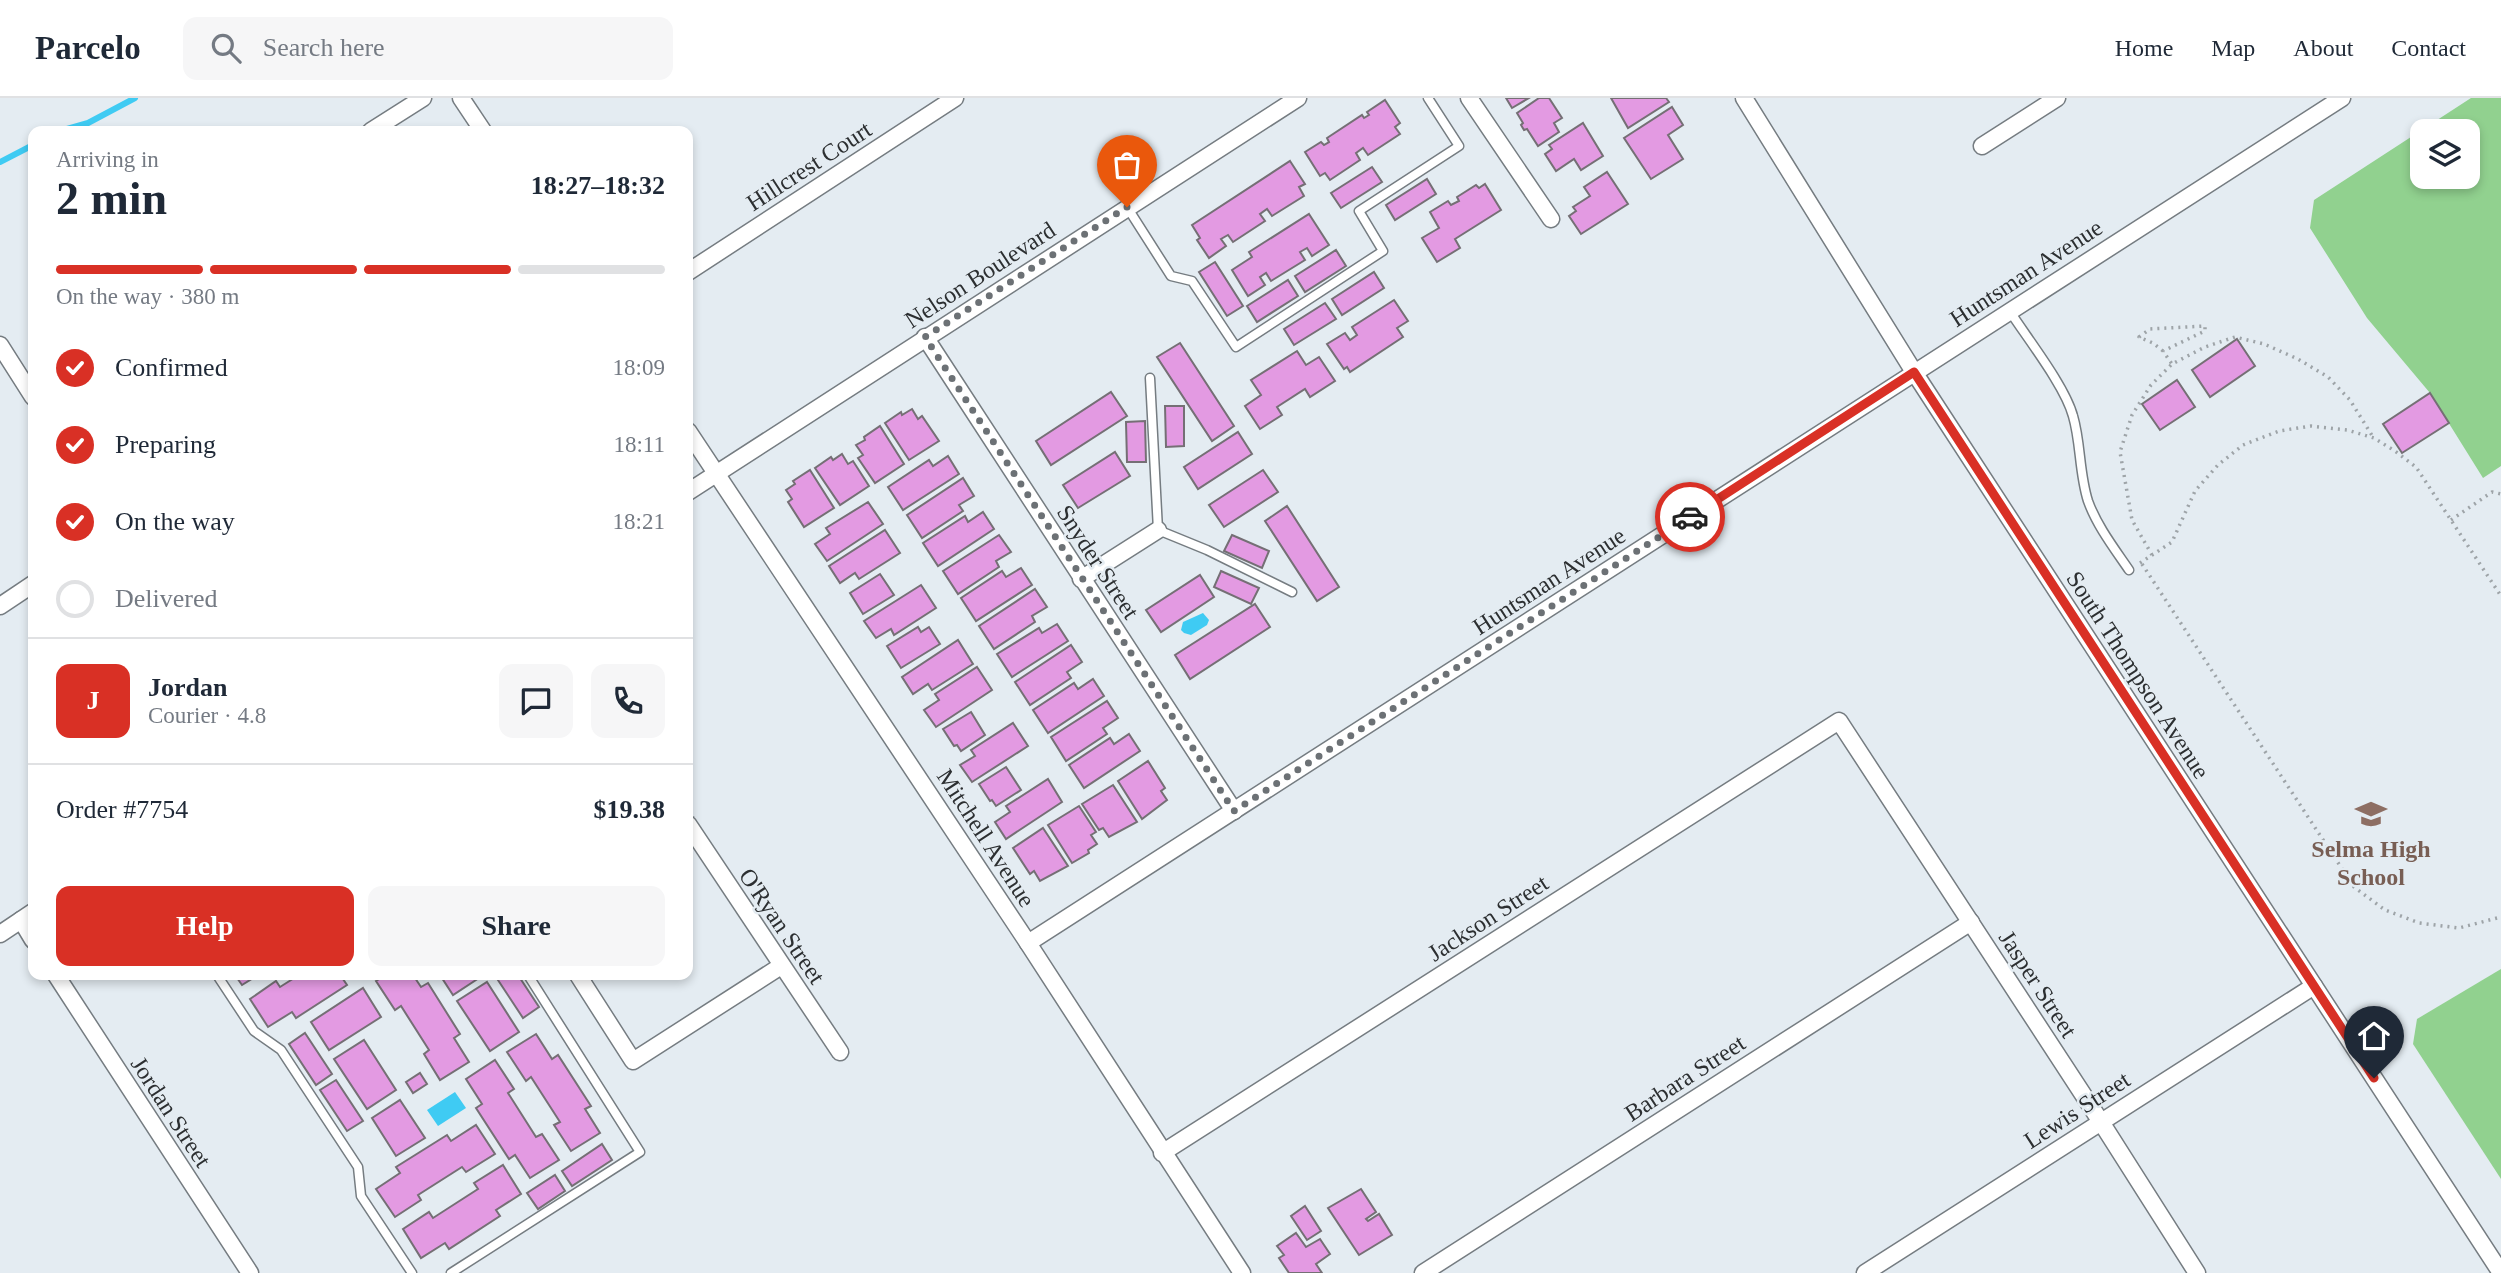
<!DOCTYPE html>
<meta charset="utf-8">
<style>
:root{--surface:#fff;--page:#f6f6f7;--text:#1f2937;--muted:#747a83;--line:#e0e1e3;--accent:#d93025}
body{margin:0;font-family:Georgia,serif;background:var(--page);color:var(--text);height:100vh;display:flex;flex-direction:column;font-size:26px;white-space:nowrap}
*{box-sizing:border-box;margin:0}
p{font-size:23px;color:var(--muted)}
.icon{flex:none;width:38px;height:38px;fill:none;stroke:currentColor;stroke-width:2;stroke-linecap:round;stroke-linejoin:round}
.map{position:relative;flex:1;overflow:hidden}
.drawer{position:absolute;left:28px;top:28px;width:665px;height:854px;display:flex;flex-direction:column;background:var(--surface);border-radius:14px;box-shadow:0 4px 10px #0003}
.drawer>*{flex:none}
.tools{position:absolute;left:2410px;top:21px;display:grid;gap:14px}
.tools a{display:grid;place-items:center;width:70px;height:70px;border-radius:14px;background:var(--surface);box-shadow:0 4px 10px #0003;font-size:35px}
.pin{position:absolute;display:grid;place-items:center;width:60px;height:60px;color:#fff;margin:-72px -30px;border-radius:50% 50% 50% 0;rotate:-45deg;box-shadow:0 0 7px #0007}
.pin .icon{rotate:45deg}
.courier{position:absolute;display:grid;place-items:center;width:70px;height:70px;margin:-35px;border:5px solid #d93025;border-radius:50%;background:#fff;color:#222;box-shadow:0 2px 9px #0007}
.head em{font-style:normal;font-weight:700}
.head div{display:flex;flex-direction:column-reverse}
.head{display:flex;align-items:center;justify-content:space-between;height:119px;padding:0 28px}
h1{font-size:46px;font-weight:700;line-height:52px}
.bar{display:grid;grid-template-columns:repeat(4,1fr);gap:10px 7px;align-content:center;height:84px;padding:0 28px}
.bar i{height:9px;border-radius:5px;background:var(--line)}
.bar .selected{background:var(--accent)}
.bar p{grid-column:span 4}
.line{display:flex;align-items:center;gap:18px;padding:0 28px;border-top:2px solid var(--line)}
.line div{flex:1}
.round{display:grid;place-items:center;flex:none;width:74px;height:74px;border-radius:14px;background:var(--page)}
ol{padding:0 28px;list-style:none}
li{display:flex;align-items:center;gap:21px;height:77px}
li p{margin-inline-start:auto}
li .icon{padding:7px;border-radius:50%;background:var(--accent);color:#fff;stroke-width:4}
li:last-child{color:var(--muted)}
li i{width:38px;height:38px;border:4px solid var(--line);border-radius:50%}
.primary-button{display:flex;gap:14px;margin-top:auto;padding:14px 28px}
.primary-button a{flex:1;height:80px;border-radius:14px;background:var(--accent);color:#fff;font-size:28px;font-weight:700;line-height:80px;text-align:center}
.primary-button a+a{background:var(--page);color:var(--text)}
header{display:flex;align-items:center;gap:42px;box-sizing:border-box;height:98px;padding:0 35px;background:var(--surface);border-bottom:2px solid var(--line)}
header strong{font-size:33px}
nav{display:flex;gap:38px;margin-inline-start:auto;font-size:24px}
.search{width:490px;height:63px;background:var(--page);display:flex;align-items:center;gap:18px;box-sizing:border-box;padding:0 24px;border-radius:14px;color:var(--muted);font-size:26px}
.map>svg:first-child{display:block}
.green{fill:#91d18f;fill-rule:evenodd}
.water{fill:#3fcbf3}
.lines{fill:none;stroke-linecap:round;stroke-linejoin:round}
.stream{stroke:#3fcbf3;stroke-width:6}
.building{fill:#e39ae2;stroke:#756f75;stroke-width:2}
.lane-casing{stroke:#757c81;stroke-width:11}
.street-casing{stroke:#757c81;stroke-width:19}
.path{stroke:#9ea4a8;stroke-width:3.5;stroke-dasharray:2 5;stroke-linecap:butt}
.lane{stroke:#fff;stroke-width:8}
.street{stroke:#fff;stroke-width:16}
.done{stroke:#6c7175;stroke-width:7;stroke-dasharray:0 12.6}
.route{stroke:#d93025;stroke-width:9}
.labels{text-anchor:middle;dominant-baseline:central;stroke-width:5;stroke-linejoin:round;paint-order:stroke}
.street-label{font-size:24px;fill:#2c2f31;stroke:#e4ecf2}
.education-label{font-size:24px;font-weight:bold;fill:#785e54;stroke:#e4ecf2}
</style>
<header>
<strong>Parcelo</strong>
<div class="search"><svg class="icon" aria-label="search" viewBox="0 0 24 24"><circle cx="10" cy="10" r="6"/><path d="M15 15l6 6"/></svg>Search here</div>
<nav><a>Home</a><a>Map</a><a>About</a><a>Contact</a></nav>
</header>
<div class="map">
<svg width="2501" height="1175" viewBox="0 0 2501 1175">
<rect width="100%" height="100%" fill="#e4ecf2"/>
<g class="green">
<path d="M2471 0H2501V368L2483 380 2430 295 2367 220 2310 130 2314 102ZM2422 33H2468V79H2422Z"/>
<path d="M2501 871V1081L2413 946 2417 921Z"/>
</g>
<g class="water">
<path d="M1203 515 1209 522 1207 527 1191 537 1184 535 1181 532 1183 524Z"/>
<path d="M455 994 466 1010 438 1028 427 1012Z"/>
</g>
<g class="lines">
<g class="stream">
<path d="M60 33 88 25 135 0"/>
<path d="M0 64 33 47"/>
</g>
</g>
<g class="building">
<path d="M1506 0H1529L1512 10Z"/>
<path d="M1539 0H1549L1562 20 1554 25 1559 34 1538 48 1527 31 1524 32 1521 27 1523 25 1517 15Z"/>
<path d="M1611 0H1666L1669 4 1628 30Z"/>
<path d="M1385 2 1400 25 1395 29 1400 36 1368 57 1363 50 1356 55 1360 62 1330 82 1325 75 1320 78 1305 54 1321 44 1324 47 1329 44 1327 40 1362 17 1364 20 1369 17 1367 14Z"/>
<path d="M1672 9 1683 27 1668 37 1683 61 1651 81 1624 40Z"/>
<path d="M1583 25 1603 58 1581 72 1574 61 1556 73 1545 56 1552 51 1549 47Z"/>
<path d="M1290 63 1305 86 1299 89 1304 98 1272 118 1267 111 1260 116 1265 123 1233 144 1228 137 1221 141 1226 148 1209 160 1197 142 1200 140 1192 127Z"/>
<path d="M1372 69 1382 84 1341 110 1331 95Z"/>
<path d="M1607 74 1628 106 1581 136 1569 118 1576 113 1573 109 1590 98 1584 89Z"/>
<path d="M1427 81 1436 96 1395 122 1386 107Z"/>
<path d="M1485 86 1501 112 1455 141 1460 150 1437 164 1422 140 1439 130 1430 114 1448 103 1451 107 1459 103 1457 99 1476 87 1479 90Z"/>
<path d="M1309 116 1329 147 1312 158 1307 150 1300 154 1305 162 1271 183 1266 175 1260 179 1265 187 1248 198 1232 172 1252 159 1249 154Z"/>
<path d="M1336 152 1346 168 1305 194 1295 178Z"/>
<path d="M1215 164 1243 208 1227 218 1199 174Z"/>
<path d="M1374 174 1384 190 1342 217 1332 201Z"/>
<path d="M1288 182 1298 198 1257 224 1247 208Z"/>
<path d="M1394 202 1408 223 1397 230 1403 239 1350 274 1347 269 1344 271 1327 246 1345 235 1350 242 1357 237 1352 229Z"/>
<path d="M1325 205 1336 221 1294 247 1284 231Z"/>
<path d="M2237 241 2255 268 2210 299 2192 272Z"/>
<path d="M1180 245 1234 328 1212 343 1157 259Z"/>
<path d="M1297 253 1306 267 1319 259 1335 283 1310 299 1305 291 1277 309 1282 317 1260 331 1245 308 1261 297 1251 282Z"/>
<path d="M2177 282 2195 309 2160 332 2142 306Z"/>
<path d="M1111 294 1127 318 1051 367 1036 343Z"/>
<path d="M2430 295 2449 325 2402 355 2383 326Z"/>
<path d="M1165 308H1184V348L1166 349Z"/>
<path d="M912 311 918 321 922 318 939 343 909 362 885 325 901 314 902 317Z"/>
<path d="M1145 323 1146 364H1127L1126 324Z"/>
<path d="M880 328 904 366 875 385 858 360 863 357 856 347 865 342 864 339Z"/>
<path d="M1238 334 1252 356 1198 391 1184 369Z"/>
<path d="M1115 354 1130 378 1078 410 1063 387Z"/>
<path d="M842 356 848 366 853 363 869 388 840 407 815 370 831 359 833 362Z"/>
<path d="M948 358 959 376 903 412 888 389 929 362 933 368Z"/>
<path d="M810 372 834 410 804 429 788 404 792 401 786 392 795 386 793 383Z"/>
<path d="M1263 372 1278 394 1224 429 1209 407Z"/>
<path d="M963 380 974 398 959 407 963 413 922 440 907 417Z"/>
<path d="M868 404 883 426 827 463 815 446 830 436 826 430Z"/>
<path d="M1287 408 1339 489 1317 503 1265 423Z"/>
<path d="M983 414 994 431 938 468 923 445 965 418 968 424Z"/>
<path d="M885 432 900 455 859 481 855 475 840 485 829 468Z"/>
<path d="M999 437 1011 454 996 463 999 469 958 496 943 473Z"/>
<path d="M1232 437 1269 453 1262 470 1224 453Z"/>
<path d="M1021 470 1032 487 976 523 961 500 1002 473 1006 479Z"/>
<path d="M1221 473 1259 490 1251 506 1214 489Z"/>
<path d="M880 476 894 497 863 516 850 495Z"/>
<path d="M1200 477 1214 499 1161 534 1146 512Z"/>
<path d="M921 487 936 510 894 537 891 531 876 540 864 523Z"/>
<path d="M1035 491 1047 509 1032 518 1035 524 994 551 979 528Z"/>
<path d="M1255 506 1270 529 1190 581 1175 557Z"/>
<path d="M1057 526 1068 543 1012 579 997 556 1039 530 1042 535Z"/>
<path d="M918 529 921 534 929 529 940 546 901 570 887 548Z"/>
<path d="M958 542 973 566 932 592 928 586 913 596 902 579Z"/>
<path d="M1071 547 1082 564 1067 574 1071 580 1030 607 1015 584Z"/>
<path d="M977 569 992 592 936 629 924 612 939 602 935 596Z"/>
<path d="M1093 581 1104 598 1048 635 1033 612 1074 585 1078 591Z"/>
<path d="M1107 603 1118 620 1103 630 1107 636 1066 663 1051 639Z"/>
<path d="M971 614 985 637 961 653 957 647 954 648 943 631Z"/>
<path d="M1013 625 1028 648 972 684 960 667 975 658 971 652Z"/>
<path d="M1129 636 1140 653 1084 690 1069 667 1110 640 1114 646Z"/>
<path d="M1148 663 1165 690 1161 693 1167 702 1142 721 1118 683Z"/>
<path d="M1006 669 1021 692 996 708 992 702 990 703 979 686Z"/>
<path d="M1048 681 1062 704 1006 741 995 724 1010 714 1006 708Z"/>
<path d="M1113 687 1137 724 1109 739 1103 730 1099 732 1082 706Z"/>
<path d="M1079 708 1096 734 1091 737 1097 746 1088 752 1089 755 1072 765 1048 727Z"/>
<path d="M1043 730 1068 768 1040 783 1034 773 1030 776 1013 750Z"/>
<path d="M235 877H258L242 887Z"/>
<path d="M299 877H350L343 881 347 887 296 920 292 914 268 929 250 901 276 883 280 889Z"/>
<path d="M386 877H413L421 889 428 885 460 936 454 940 469 964 440 982 424 956 429 952 401 908 395 912 376 883Z"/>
<path d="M440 877H482V878L453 897Z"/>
<path d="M499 877H518L539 909 523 920 496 879Z"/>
<path d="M487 884 519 934 490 953 457 903Z"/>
<path d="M363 890 381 919 329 952 311 924Z"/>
<path d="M305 935 332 976 316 987 289 946Z"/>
<path d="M536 936 552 961 558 957 591 1008 585 1011 600 1035 571 1053 554 1027 560 1024 531 979 526 983 507 954Z"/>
<path d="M364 942 396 992 367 1011 334 961Z"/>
<path d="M495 962 514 991 508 995 536 1039 542 1036 559 1062 530 1080 515 1057 509 1061 476 1010 482 1006 466 981Z"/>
<path d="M420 975 427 986 413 995 406 984Z"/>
<path d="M336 982 363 1023 347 1033 320 992Z"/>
<path d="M400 1002 425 1040 396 1058 372 1020Z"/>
<path d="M476 1027 495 1056 466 1074 462 1069 418 1097 421 1102 395 1119 376 1091 400 1075 396 1069 447 1037 451 1043Z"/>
<path d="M602 1046 612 1062 572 1088 562 1073Z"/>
<path d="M503 1067 521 1096 496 1112 500 1118 449 1151 445 1145 421 1160 403 1131 429 1114 433 1120 478 1091 474 1085Z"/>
<path d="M555 1077 565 1093 538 1111 527 1095Z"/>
<path d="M1361 1091 1376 1114 1366 1121 1368 1123 1379 1116 1392 1137 1359 1157 1328 1110Z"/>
<path d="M1305 1108 1321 1133 1307 1142 1291 1118Z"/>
<path d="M1296 1135 1306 1149 1320 1141 1330 1156 1316 1166 1322 1175H1289L1279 1160 1284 1157 1277 1148Z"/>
</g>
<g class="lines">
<defs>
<g id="lane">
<path d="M1127 109 1171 178 1192 183 1236 249 1383 153 1359 113 1459 48 1428 0"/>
<path d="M2009 212C2027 240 2065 288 2073 318 2081 345 2079 375 2088 403 2097 428 2114 450 2129 472"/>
<path d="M1150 280 1158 432 1207 452 1292 494"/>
<path d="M217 877 254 933 281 952 358 1069 361 1098 412 1175"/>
<path d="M451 1175 640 1054 528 877"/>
</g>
<g id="street">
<path d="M461 0 483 33"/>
<path d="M1469 0 1551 121"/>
<path d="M1744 0 1914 274 2501 1175"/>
<path d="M371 33 423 0"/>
<path d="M1982 48 2057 0"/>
<path d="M688 174 955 0"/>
<path d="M925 239 1234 713"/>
<path d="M0 247 33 299"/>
<path d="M688 333 1028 845 1242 1175"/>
<path d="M688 394 1298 0"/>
<path d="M1081 481 1158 432"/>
<path d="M0 508 33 486"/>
<path d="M688 726 840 954"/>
<path d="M21 822 33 842"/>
<path d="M0 836 33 814"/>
<path d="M1028 845 2342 0"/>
<path d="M56 877 250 1175"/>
<path d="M578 877 633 963 781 868"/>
<path d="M1162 1055 1839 623 2101 1024 2197 1175"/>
<path d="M1423 1175 1971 824"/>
<path d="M1865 1175 2314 888"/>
</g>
</defs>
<use href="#lane" class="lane-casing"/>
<use href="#street" class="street-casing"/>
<g class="path">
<path d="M2163 253 2153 245 2139 239 2150 231 2205 228V233L2163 253 2172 266"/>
<path d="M2451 422 2492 394 2501 396"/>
<path d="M2152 457 2132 422 2120 354 2132 317 2151 287 2172 266 2205 249 2235 239 2264 246 2298 261 2328 279 2350 302 2373 339"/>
<path d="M2140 465 2172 444 2195 393 2218 367 2243 347 2279 333 2311 328 2347 332 2374 340 2395 353 2416 369 2501 498"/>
<path d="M2142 466 2354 789 2385 812 2419 825 2459 830 2501 819"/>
</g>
<use href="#lane" class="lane"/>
<use href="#street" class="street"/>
</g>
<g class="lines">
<path class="done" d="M1127 109 925 239 1234 713 1690 419"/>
<path class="route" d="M1690 419 1914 274 2374 980"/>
</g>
<defs>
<symbol id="school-bare" viewBox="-9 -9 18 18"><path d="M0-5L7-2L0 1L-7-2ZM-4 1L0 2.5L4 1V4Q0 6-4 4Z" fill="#8d6e63" stroke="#e4ecf2" stroke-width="2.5" paint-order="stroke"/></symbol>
</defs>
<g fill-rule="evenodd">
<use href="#school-bare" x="2349" y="694" width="44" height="44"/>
</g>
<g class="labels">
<g class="street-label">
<text transform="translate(809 68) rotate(-33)">Hillcrest Court</text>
<text transform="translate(2026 175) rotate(-33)">Huntsman Avenue</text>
<text transform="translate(980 177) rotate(-33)">Nelson Boulevard</text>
<text transform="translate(1098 464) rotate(57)">Snyder Street</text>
<text transform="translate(1549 483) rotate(-33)">Huntsman Avenue</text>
<text transform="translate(2138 577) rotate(57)">South Thompson Avenue</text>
<text transform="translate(986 740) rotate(57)">Mitchell Avenue</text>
<text transform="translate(1488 820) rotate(-33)">Jackson Street</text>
<text transform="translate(782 828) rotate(56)">O'Ryan Street</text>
<text transform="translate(2038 886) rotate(57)">Jasper Street</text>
<text transform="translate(1685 980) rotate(-33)">Barbara Street</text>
<text transform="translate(2077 1012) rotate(-33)">Lewis Street</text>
<text transform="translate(171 1014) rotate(57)">Jordan Street</text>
</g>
<g class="education-label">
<text x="2371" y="751">Selma High<tspan x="2371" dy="28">School</tspan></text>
</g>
</g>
</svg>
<div class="tools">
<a><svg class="icon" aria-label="layers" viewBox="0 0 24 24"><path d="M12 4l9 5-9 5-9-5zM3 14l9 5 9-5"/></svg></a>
</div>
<div class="pin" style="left:1127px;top:109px;background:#ea580c"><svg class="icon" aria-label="bag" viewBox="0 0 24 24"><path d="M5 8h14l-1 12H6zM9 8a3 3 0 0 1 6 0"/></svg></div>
<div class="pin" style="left:2374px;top:980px;background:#1f2937"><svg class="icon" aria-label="home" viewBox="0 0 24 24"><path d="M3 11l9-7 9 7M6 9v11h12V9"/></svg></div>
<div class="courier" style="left:1690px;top:419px"><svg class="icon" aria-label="car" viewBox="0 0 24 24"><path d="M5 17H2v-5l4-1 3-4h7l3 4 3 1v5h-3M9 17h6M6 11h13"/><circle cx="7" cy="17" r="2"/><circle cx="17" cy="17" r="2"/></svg></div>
<section class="drawer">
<div class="head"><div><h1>2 min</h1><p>Arriving in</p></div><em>18:27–18:32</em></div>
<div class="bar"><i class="selected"></i><i class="selected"></i><i class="selected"></i><i></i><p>On the way · 380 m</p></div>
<ol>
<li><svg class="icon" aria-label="check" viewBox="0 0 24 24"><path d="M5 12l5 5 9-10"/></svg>Confirmed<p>18:09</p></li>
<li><svg class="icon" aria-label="check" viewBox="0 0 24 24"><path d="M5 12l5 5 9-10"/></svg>Preparing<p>18:11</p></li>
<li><svg class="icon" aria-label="check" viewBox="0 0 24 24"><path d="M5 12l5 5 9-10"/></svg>On the way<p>18:21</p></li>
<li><i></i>Delivered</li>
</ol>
<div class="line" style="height:126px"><b class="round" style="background:var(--accent);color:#fff">J</b><div><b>Jordan</b><p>Courier · 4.8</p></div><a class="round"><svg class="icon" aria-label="chat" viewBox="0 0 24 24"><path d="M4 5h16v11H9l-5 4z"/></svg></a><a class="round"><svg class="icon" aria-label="phone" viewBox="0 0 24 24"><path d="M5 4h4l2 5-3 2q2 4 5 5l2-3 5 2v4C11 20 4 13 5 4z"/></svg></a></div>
<div class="line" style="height:91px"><div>Order #7754</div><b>$19.38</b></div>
<div class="primary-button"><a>Help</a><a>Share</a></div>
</section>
</div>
